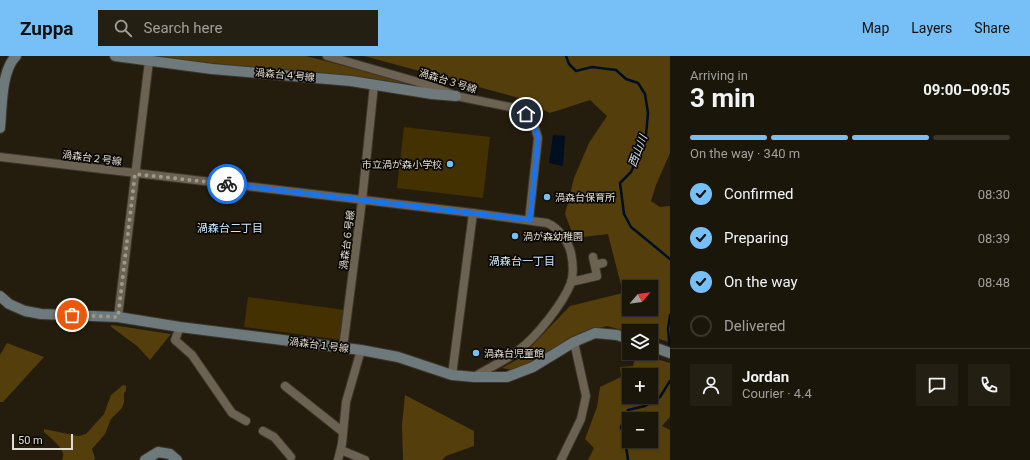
<!DOCTYPE html>
<meta charset="utf-8">
<style>
:root{--surface:#1b160a;--page:#241f13;--text:#f1f3f6;--muted:#a09f9c;--line:#39352b;--accent:#76c0f7}
body{margin:0;font-family:Roboto,"Noto Sans JP",sans-serif;background:var(--page);color:var(--text);height:100vh;display:flex;flex-direction:column;font-size:15px;white-space:nowrap}
*{box-sizing:border-box;margin:0}
p{font-size:13px;color:var(--muted)}
.icon{flex:none;width:22px;height:22px;fill:none;stroke:currentColor;stroke-width:2;stroke-linecap:round;stroke-linejoin:round}
.map{position:relative;flex:1;overflow:hidden}
.drawer{display:flex;flex-direction:column;background:var(--surface);width:360px}
.drawer>*{flex:none}
.needle{width:26px;rotate:61deg}
.fabs{position:absolute;left:622px;top:224px;display:grid;gap:8px}
.fabs a{display:grid;place-items:center;width:36px;height:36px;border-radius:0px;background:var(--surface);box-shadow:0 1px 3px #0004,0 0 0 1px var(--line);font-size:20px}
.scale{position:absolute;left:12px;bottom:10px;width:61px;box-sizing:border-box;padding-left:4px;border:2px solid #e1dcd2;border-top:0;font-size:11px;line-height:14px;white-space:nowrap;color:#e1dcd2;-webkit-text-stroke:3px #0b0803;paint-order:stroke}
.pin{position:absolute;display:grid;place-items:center;width:34px;height:34px;color:#fff;margin:-17px;border:2px solid #fff;border-radius:50%;box-shadow:0 1px 4px #0007}
.courier{position:absolute;display:grid;place-items:center;width:40px;height:40px;margin:-20px;border:3px solid #1a73e8;border-radius:50%;background:#fff;color:#222;box-shadow:0 1px 5px #0007}
.headline em{font-style:normal;font-weight:700}
.headline div{display:flex;flex-direction:column-reverse}
.headline{display:flex;align-items:center;justify-content:space-between;height:68px;padding:0 20px}
h1{font-size:26px;font-weight:700;line-height:30px}
.bar{display:grid;grid-template-columns:repeat(4,1fr);gap:6px 4px;align-content:center;height:48px;padding:0 20px}
.bar i{height:5px;border-radius:3px;background:var(--line)}
.bar .selected{background:var(--accent)}
.bar p{grid-column:span 4}
.line{display:flex;align-items:center;gap:10px;padding:0 20px;border-top:1px solid var(--line)}
.line div{flex:1}
.round{display:grid;place-items:center;flex:none;width:42px;height:42px;border-radius:0px;background:var(--page)}
ol{padding:0 20px;list-style:none}
li{display:flex;align-items:center;gap:12px;height:44px}
li p{margin-inline-start:auto}
li .icon{padding:4px;border-radius:50%;background:var(--accent);color:#111;stroke-width:4}
li:last-child{color:var(--muted)}
li i{width:22px;height:22px;border:2px solid var(--line);border-radius:50%}
header{display:flex;align-items:center;gap:24px;box-sizing:border-box;height:56px;padding:0 20px;background:var(--accent);color:#111}
header strong{font-size:19px}
nav{display:flex;gap:22px;margin-inline-start:auto;font-size:14px}
.search{width:280px;height:36px;background:var(--page);display:flex;align-items:center;gap:10px;box-sizing:border-box;padding:0 14px;border-radius:0px;color:var(--muted);font-size:15px}
main{display:flex;flex:1;min-height:0}
.map>svg:first-child{display:block}
.green{fill:#443101}
.forest{fill:#533e0c;fill-rule:evenodd}
.water{fill:#000f20}
.lines{fill:none;stroke-linecap:round;stroke-linejoin:round}
.stream{stroke:#000f20;stroke-width:2.5}
.street-casing{stroke:#3c362e;stroke-width:10}
.secondary-casing{stroke:#3c362e;stroke-width:12}
.street{stroke:#6b6251;stroke-width:8}
.secondary{stroke:#6d797b;stroke-width:10}
.done{stroke:#9f998d;stroke-width:4;stroke-dasharray:0 7.2}
.route{stroke:#1a73e8;stroke-width:5}
.poi-dot{fill:#76c0f7;stroke:#0b0803;stroke-width:1.5}
.labels{text-anchor:middle;dominant-baseline:central;stroke-width:3.5;stroke-linejoin:round;paint-order:stroke}
.street-label{font-size:10px;fill:#e1dcd2;stroke:#0b0803}
.poi-label{font-size:10px;fill:#e1dcd2;stroke:#0b0803;text-anchor:start}
.water-label{font-size:11px;font-style:italic;fill:#cee1f1;stroke:#0b0803}
.neighbourhood-label{font-size:11px;fill:#cce6fb;stroke:#0b0803}
</style>
<header>
<strong>Zuppa</strong>
<div class="search"><svg class="icon" aria-label="search" viewBox="0 0 24 24"><circle cx="10" cy="10" r="6"/><path d="M15 15l6 6"/></svg>Search here</div>
<nav><a>Map</a><a>Layers</a><a>Share</a></nav>
</header>
<main>
<div class="map">
<svg width="670" height="404" viewBox="0 0 670 404">
<rect width="100%" height="100%" fill="#241d0e"/>
<g class="green">
<path d="M404 71 490 81 483 142 397 132Z"/>
<path d="M248 241 345 254 341 284 244 271Z"/>
</g>
<g class="forest">
<path d="M153 0H306L429 32 388 25 276 15Z"/>
<path d="M364 0H670V97L656 129 651 145 660 151 670 150V286L651 281V275L629 276 607 270 584 276 524 311 512 314 502 312 520 302 570 250 623 237 608 178 574 182 565 158 574 122 589 87 607 60 590 44 550 57 519 42ZM629 231H651V253H629Z"/>
<path d="M112 269 171 278 150 304 137 290 110 270Z"/>
<path d="M7 287 44 301 3 346H0V299Z"/>
<path d="M637 297 670 307V361L662 370 670 374V404H588L594 392 585 383 597 351 600 331 621 321 620 311 633 310ZM629 319H651V341H629ZM629 363H651V385H629Z"/>
<path d="M123 329 126 330V335L124 337V346L122 352 111 363 105 378 92 393 95 402 94 404H62C68 394 51 383 44 376V373L78 380 86 378 104 358 111 339Z"/>
<path d="M405 339 474 375V390L446 400 442 404H403L402 369Z"/>
</g>
<path class="water" d="M553 79 565 80 563 110 549 107Z"/>
<g class="lines">
<g class="stream">
<path d="M566 0 569 8 576 15 592 11 616 14 626 23 638 27 645 38 648 57 646 79 642 91 631 116 620 127 624 158 631 171 670 203"/>
<path d="M670 294 668 273 670 259"/>
<path d="M628 404 625 383 621 371 628 354 645 350 660 341 670 325"/>
</g>
<defs>
<g id="street">
<path d="M327 0 432 30 456 40 515 52 526 58 534 69 538 82 529 164"/>
<path d="M0 101 473 157 547 167C559 172 568 185 571 197 573 207 574 217 571 227 562 249 537 280 519 294 505 305 488 312 474 321"/>
<path d="M595 209 603 207"/>
<path d="M571 226 597 220 593 201"/>
<path d="M118 261 149 5"/>
<path d="M180 271 175 284 192 299 232 357 246 365"/>
<path d="M343 292 362 145 374 29"/>
<path d="M452 319 473 157"/>
<path d="M285 330 343 376"/>
<path d="M263 375 274 381 291 401"/>
<path d="M341 394 365 404"/>
<path d="M338 404 342 388 346 346 361 294"/>
<path d="M561 404 581 363 586 340 574 286"/>
</g>
<g id="secondary">
<path d="M115 0 212 13 351 25 432 38 456 40"/>
<path d="M0 72C2 51 1 15 16 0"/>
<path d="M0 240 9 248 25 255 41 258 118 261 180 271 361 294 398 301 452 319 474 321H507L533 311 574 286 595 277 617 279 629 283"/>
<path d="M651 290 670 297"/>
<path d="M145 404 158 396 170 398 177 404"/>
</g>
</defs>
<use href="#street" class="street-casing"/>
<use href="#secondary" class="secondary-casing"/>
<use href="#street" class="street"/>
<use href="#secondary" class="secondary"/>
</g>
<g class="lines">
<path class="done" d="M72 259 118 261 135 118 227 128"/>
<path class="route" d="M227 128 530 164 538 82 534 69 526 58"/>
</g>
<g class="poi-dot">
<circle cx="450" cy="108" r="4"/>
<circle cx="547" cy="141" r="4"/>
<circle cx="515" cy="180" r="4"/>
<circle cx="476" cy="297" r="4"/>
</g>
<g class="labels">
<g class="street-label">
<text transform="translate(285 19) rotate(5)">渦森台４号線</text>
<text transform="translate(448 25) rotate(17)">渦森台３号線</text>
<text transform="translate(92 102) rotate(7)">渦森台２号線</text>
<text transform="translate(347 184) rotate(-83)">渦森台６号線</text>
<text transform="translate(319 289) rotate(7)">渦森台１号線</text>
</g>
<g class="poi-label">
<text x="442" y="108" text-anchor="end">市立渦が森小学校</text>
<text x="555" y="141">渦森台保育所</text>
<text x="523" y="180">渦が森幼稚園</text>
<text x="484" y="297">渦森台児童館</text>
</g>
<g class="water-label">
<text transform="translate(638 95) rotate(-69)">西山川</text>
</g>
<g class="neighbourhood-label">
<text x="230" y="172">渦森台二丁目</text>
<text x="522" y="205">渦森台一丁目</text>
</g>
</g>
</svg>
<div class="fabs">
<a><svg class="needle" viewBox="-14 -14 28 28"><path d="M0-13l5 13h-10z" fill="#e53935"/><path d="M0 13l5-13h-10z" fill="#a09f9c"/></svg></a>
<a><svg class="icon" aria-label="layers" viewBox="0 0 24 24"><path d="M12 4l9 5-9 5-9-5zM3 14l9 5 9-5"/></svg></a>
<a>+</a>
<a>−</a>
</div>
<div class="scale">50 m</div>
<div class="pin" style="left:72px;top:259px;background:#ea580c"><svg class="icon" aria-label="bag" viewBox="0 0 24 24"><path d="M5 8h14l-1 12H6zM9 8a3 3 0 0 1 6 0"/></svg></div>
<div class="pin" style="left:526px;top:58px;background:#1f2937"><svg class="icon" aria-label="home" viewBox="0 0 24 24"><path d="M3 11l9-7 9 7M6 9v11h12V9"/></svg></div>
<div class="courier" style="left:227px;top:128px"><svg class="icon" aria-label="bike" viewBox="0 0 24 24"><circle cx="6" cy="16" r="4"/><circle cx="18" cy="16" r="4"/><path d="M6 16l4-8h5l3 8M10 8l3 8H6M13 5h3"/></svg></div>
</div>
<section class="drawer">
<div class="headline"><div><h1>3 min</h1><p>Arriving in</p></div><em>09:00–09:05</em></div>
<div class="bar"><i class="selected"></i><i class="selected"></i><i class="selected"></i><i></i><p>On the way · 340 m</p></div>
<ol>
<li><svg class="icon" aria-label="check" viewBox="0 0 24 24"><path d="M5 12l5 5 9-10"/></svg>Confirmed<p>08:30</p></li>
<li><svg class="icon" aria-label="check" viewBox="0 0 24 24"><path d="M5 12l5 5 9-10"/></svg>Preparing<p>08:39</p></li>
<li><svg class="icon" aria-label="check" viewBox="0 0 24 24"><path d="M5 12l5 5 9-10"/></svg>On the way<p>08:48</p></li>
<li><i></i>Delivered</li>
</ol>
<div class="line" style="height:72px"><a class="round"><svg class="icon" aria-label="person" viewBox="0 0 24 24"><circle cx="12" cy="8" r="4"/><path d="M4 21q1-7 8-7t8 7"/></svg></a><div><b>Jordan</b><p>Courier · 4.4</p></div><a class="round"><svg class="icon" aria-label="chat" viewBox="0 0 24 24"><path d="M4 5h16v11H9l-5 4z"/></svg></a><a class="round"><svg class="icon" aria-label="phone" viewBox="0 0 24 24"><path d="M5 4h4l2 5-3 2q2 4 5 5l2-3 5 2v4C11 20 4 13 5 4z"/></svg></a></div>
</section>
</main>
